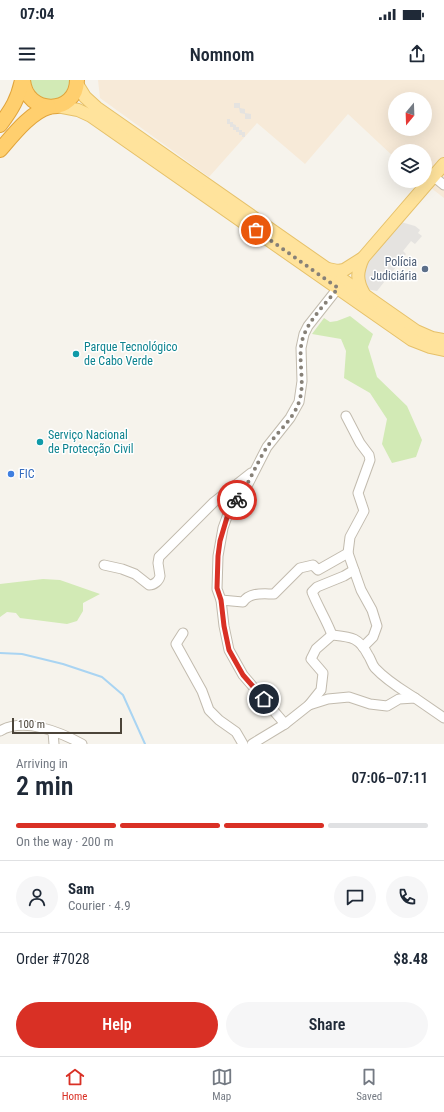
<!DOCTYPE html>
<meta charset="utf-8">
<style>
:root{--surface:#fff;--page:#f6f6f7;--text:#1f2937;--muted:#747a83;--line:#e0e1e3;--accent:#d93025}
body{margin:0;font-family:"Roboto Condensed",sans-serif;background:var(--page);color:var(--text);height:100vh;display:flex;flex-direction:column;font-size:15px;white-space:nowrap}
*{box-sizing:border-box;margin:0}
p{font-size:13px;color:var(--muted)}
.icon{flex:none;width:22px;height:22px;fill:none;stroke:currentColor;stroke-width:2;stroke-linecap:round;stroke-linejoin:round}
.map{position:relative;height:664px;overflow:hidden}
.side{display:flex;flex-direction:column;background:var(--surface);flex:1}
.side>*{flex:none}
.needle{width:26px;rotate:199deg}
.buttons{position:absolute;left:388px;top:12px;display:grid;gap:8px}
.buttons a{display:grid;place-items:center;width:44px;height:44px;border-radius:50%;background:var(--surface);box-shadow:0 4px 16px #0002;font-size:20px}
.scale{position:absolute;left:12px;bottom:10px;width:110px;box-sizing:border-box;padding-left:4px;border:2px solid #4b4439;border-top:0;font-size:11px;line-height:14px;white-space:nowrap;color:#4b4439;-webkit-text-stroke:3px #fff;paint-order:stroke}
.pin{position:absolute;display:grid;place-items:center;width:34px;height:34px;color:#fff;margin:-17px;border:2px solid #fff;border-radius:50%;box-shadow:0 1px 4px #0007}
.courier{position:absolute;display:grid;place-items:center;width:40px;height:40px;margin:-20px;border:3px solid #d93025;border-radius:50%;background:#fff;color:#222;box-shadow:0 1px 5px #0007}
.overview em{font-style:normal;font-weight:600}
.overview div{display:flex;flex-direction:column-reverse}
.overview{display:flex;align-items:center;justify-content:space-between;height:68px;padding:0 16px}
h1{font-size:26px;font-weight:600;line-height:30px}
.bar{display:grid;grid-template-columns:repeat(4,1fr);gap:6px 4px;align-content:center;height:48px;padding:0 16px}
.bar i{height:5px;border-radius:3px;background:var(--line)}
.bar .active{background:var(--accent)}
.bar p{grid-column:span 4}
.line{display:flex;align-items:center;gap:10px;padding:0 16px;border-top:1px solid var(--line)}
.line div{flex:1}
.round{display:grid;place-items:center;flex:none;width:42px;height:42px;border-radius:21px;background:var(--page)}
.primary-button{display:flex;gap:8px;margin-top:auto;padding:8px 16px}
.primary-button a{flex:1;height:46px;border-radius:24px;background:var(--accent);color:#fff;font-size:16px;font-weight:600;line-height:46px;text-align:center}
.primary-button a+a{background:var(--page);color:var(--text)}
.status{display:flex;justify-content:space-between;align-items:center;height:28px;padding:0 20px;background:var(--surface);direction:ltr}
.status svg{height:11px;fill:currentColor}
header{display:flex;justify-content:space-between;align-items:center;height:52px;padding:0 16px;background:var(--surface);font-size:18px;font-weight:600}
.tabs{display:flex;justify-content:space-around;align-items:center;height:56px;border-top:1px solid var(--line);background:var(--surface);font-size:11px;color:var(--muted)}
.tabs a{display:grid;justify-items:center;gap:2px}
.tabs .active{color:var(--accent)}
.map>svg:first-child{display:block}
.commercial{fill:#f7ead8;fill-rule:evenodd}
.green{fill:#d2eab5}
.parking{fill:#e5e3e0}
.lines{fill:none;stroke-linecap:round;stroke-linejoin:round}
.stream{stroke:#a9d4f2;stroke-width:2}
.minor-casing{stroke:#c2bbae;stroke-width:11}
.major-casing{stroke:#e6c16a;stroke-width:14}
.highway-casing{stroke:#e0a43c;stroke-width:16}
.minor{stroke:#fff;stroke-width:9}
.major{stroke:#ffe39c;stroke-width:12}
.highway{stroke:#ffcf6e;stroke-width:14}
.done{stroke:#878178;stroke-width:4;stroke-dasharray:0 7.2}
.route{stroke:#d93025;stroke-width:5}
.service-dot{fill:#5c6f8a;stroke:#fff;stroke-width:1.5}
.culture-dot{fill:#0f9aa8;stroke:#fff;stroke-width:1.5}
.shop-dot{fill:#3f7fe0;stroke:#fff;stroke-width:1.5}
.labels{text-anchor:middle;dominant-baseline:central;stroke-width:3;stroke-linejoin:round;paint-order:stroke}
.service-label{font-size:12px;fill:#4e5e75;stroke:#fff;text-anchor:end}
.culture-label{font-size:12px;fill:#0d838f;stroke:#fff;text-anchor:start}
.shop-label{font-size:12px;fill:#366cbe;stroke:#fff;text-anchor:start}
</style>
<div class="status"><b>07:04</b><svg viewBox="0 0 49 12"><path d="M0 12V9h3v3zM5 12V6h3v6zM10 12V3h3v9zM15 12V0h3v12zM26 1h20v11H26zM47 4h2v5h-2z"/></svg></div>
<header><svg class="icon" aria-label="menu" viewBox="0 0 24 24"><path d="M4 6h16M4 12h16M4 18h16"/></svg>Nomnom<svg class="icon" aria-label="share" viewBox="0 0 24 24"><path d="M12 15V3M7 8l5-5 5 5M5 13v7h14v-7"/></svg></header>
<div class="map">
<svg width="444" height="664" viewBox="0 0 444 664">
<rect width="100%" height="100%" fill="#f6f3ec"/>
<path class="commercial" d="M98 0H444V118L422 101H425V71H395V78L348 34 305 84 257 43 209 97 100 18ZM395 19H425V49H395Z"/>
<g class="green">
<path d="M29 0H72L68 12 57 21 38 18Z"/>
<path d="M350 236 373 254 368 267 377 297 407 326 422 360 416 377 392 383 382 364 387 339 370 313 344 298 346 271 341 259 312 254 324 238 330 242 337 241Z"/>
<path d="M43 499 60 500 100 514 83 523V531L77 541 67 544 20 538 16 533 7 532 0 537V504Z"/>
</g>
<g class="parking">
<path d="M234 23H240V28L245 29V33L251 34V39H245V34L240 33 239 28H234Z"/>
<path d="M227 39H230V42H233V44L236 45V47H239V50H242V52H245V57H242V55H239V52H236V50H233V47H230V44H227Z"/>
<path d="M401 142 415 146 420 150 418 153 422 156 415 164 411 161 403 171 406 174 403 178 399 175 396 179 399 183 377 211 371 210 368 209 363 203V187Z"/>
</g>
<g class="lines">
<path class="stream" d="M0 573 22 574 63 584 102 597 123 615 145 664"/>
<defs>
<g id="minor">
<path d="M433 96 444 105"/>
<path d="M338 208 308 246 304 254 301 268 302 301 299 322 290 338 267 367 245 410 228 434 223 448 218 476 217 509 221 520 224 546 229 570 243 595 285 644 309 625 328 619 349 617 370 624 387 626 399 619 415 618 444 638"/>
<path d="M346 336 360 363 369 375 370 380 358 413 364 431 350 457 348 473 361 510 372 530 377 546 373 557 363 567"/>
<path d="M104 485 122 489 135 494 149 505C154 505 159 501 160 496L158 483 159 477 214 422 251 393"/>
<path d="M221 520 243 522C250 512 262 514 274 514L300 488 313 485 318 490 348 473"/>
<path d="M183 553 176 564 202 611 209 630 219 640 236 652 243 664"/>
<path d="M332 555C327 541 318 527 312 512L317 507 344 496 354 490"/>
<path d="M309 625 321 610 323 593 311 579 316 569 332 555C351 557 359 557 368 575 371 579 372 585 375 588 387 601 401 609 415 618"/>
<path d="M0 651C24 637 60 652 82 664"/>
<path d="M53 652 54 664"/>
<path d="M252 664 285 644"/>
</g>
<g id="major">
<path d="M77 4 85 17 97 28 416 251 432 258 444 260"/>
<path d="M57 26 78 30 91 36 412 260 430 267 444 270"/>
<path d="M363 178C357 192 356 200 364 214"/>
<path d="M328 189 338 191 344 190 363 178 444 84"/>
</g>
<g id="highway">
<path d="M23 0C26 36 77 35 77 0"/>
<path d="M0 45C12 29 18 19 22 0"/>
<path d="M0 70C13 55 31 32 49 27"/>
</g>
</defs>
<use href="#minor" class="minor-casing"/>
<use href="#major" class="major-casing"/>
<use href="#highway" class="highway-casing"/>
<use href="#minor" class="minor"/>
<use href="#major" class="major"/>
<use href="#highway" class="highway"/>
</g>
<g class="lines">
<path class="done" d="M237 420C249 404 256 384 267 367 277 352 293 340 299 322 305 304 299 286 301 267 303 245 324 226 338 208L256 150"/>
<path class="route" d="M237 420 228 434 220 461 218 476 217 508 221 520 224 546 229 570 243 595 264 619"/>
</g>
<circle class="service-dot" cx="425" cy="189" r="4"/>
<g class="culture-dot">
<circle cx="76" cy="274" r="4"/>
<circle cx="40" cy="362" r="4"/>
</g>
<circle class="shop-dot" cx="11" cy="394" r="4"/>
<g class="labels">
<g class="service-label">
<text x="417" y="182">Polícia<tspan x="417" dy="14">Judiciária</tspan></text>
</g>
<g class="culture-label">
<text x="84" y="267">Parque Tecnológico<tspan x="84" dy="14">de Cabo Verde</tspan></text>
<text x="48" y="355">Serviço Nacional<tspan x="48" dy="14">de Protecção Civil</tspan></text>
</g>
<g class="shop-label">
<text x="19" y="394">FIC</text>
</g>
</g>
</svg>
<div class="buttons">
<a><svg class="needle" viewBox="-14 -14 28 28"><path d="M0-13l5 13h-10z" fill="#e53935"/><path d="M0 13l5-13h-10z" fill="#747a83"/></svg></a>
<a><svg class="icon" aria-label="layers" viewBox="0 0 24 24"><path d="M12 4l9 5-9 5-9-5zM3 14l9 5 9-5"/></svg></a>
</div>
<div class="scale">100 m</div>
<div class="pin" style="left:256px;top:150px;background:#ea580c"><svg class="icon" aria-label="bag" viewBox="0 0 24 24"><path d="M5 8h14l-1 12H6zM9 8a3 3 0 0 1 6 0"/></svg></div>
<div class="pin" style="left:264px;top:619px;background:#1f2937"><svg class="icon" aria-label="home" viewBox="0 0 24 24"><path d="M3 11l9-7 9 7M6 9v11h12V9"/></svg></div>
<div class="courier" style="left:237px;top:420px"><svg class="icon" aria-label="bike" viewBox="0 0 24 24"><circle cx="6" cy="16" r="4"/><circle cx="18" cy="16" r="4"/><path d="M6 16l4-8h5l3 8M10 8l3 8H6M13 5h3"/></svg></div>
</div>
<section class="side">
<div class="overview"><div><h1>2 min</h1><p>Arriving in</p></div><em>07:06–07:11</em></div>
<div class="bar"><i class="active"></i><i class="active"></i><i class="active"></i><i></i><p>On the way · 200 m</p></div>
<div class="line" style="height:72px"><a class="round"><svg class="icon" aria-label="person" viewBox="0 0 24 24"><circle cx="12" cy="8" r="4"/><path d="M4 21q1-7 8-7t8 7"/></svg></a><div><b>Sam</b><p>Courier · 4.9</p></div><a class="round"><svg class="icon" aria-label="chat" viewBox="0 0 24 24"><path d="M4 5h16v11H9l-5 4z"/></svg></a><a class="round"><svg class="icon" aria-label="phone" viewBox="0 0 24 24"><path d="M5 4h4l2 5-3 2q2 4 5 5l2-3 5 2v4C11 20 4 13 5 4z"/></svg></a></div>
<div class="line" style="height:52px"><div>Order #7028</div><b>$8.48</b></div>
<div class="primary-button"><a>Help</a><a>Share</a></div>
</section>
<nav class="tabs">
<a class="active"><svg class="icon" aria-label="home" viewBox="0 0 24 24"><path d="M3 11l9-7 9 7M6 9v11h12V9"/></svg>Home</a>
<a><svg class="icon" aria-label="map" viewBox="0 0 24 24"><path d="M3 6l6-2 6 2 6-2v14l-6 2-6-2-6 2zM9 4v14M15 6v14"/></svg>Map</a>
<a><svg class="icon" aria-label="saved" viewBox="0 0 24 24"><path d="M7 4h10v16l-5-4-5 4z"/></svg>Saved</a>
</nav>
